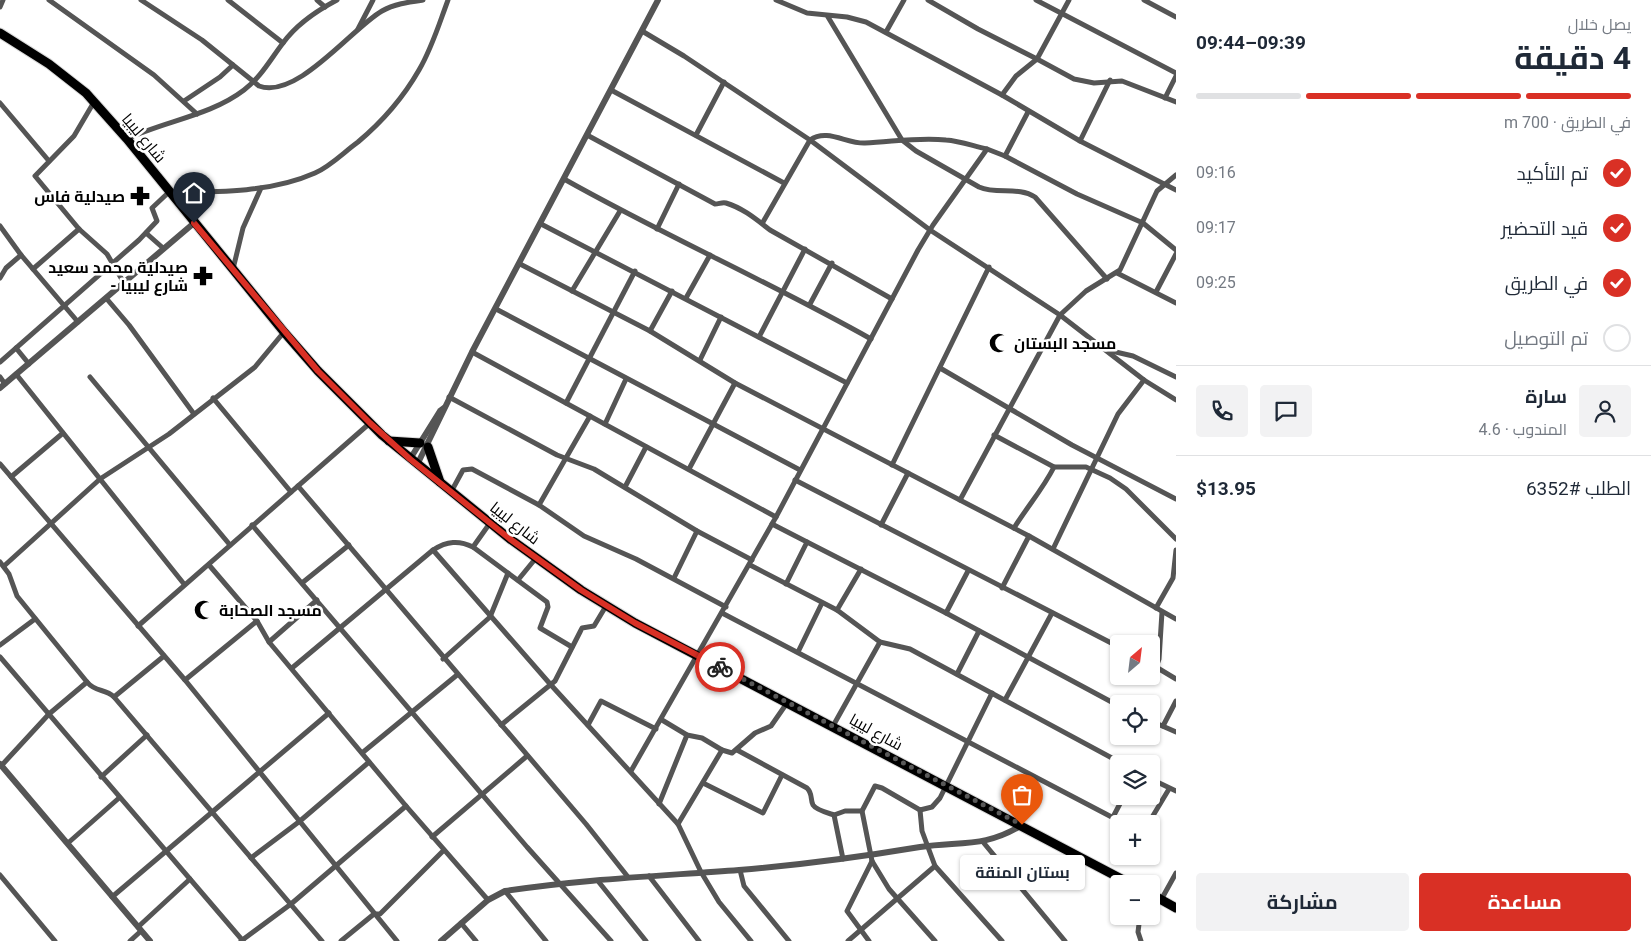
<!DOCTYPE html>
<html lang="ar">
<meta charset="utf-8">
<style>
:root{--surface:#fff;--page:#f2f2f3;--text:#1f2937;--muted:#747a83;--line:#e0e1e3;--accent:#d93025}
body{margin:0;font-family:Roboto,Cairo,sans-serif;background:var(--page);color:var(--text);direction:rtl;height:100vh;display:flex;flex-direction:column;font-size:19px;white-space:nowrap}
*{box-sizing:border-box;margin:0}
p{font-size:16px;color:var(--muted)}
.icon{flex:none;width:28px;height:28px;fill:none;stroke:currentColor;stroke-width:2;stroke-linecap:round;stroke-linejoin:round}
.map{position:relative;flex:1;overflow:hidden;direction:ltr}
.panel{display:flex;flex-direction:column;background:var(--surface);width:475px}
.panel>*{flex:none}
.needle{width:32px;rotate:28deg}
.tools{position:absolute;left:1110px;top:635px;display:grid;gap:10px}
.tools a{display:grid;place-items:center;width:50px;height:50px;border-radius:5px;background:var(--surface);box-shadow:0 1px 4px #0004;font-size:25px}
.pin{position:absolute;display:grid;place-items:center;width:42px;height:42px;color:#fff;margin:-51px -21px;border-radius:50% 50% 50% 0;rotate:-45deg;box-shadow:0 0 5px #0007}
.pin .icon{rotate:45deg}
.courier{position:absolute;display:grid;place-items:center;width:50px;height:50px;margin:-25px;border:4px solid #d93025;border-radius:50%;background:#fff;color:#222;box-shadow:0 1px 6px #0007}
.bubble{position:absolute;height:35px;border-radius:5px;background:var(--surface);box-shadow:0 1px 4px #0004;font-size:16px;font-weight:700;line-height:35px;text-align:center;direction:rtl}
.overview em{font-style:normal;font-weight:700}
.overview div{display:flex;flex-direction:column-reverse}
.overview{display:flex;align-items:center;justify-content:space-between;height:85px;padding:0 20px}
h1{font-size:32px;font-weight:700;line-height:38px}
.bar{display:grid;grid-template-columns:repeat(4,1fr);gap:8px 5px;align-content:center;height:60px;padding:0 20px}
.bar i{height:6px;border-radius:4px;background:var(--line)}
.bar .current{background:var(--accent)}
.bar p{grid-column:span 4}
.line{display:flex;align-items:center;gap:12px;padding:0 20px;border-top:1px solid var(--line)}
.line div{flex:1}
.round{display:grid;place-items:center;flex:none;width:52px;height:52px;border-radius:5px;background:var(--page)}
ol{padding:0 20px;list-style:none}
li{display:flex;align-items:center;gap:15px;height:55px}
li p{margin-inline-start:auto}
li .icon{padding:5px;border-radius:50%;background:var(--accent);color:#fff;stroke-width:4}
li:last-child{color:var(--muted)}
li i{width:28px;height:28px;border:2px solid var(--line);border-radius:50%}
.action{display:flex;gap:10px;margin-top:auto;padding:10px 20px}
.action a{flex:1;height:58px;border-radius:5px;background:var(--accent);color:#fff;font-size:20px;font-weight:700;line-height:58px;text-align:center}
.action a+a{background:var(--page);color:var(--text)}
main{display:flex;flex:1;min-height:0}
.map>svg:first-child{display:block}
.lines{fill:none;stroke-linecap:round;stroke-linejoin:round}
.trunk-casing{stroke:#dbdbdb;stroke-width:11}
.minor{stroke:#555;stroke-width:5}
.tertiary{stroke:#555;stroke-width:6}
.trunk{stroke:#000;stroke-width:9}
.done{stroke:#595959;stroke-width:5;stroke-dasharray:0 9}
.route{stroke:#d93025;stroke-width:6}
.labels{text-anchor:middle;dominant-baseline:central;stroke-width:5;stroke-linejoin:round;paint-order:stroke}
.street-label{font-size:16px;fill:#000;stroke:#fff}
.poi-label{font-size:16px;font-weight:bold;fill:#000;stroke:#fff;text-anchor:end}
</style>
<main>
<section class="panel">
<div class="overview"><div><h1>4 دقيقة</h1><p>يصل خلال</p></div><em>09:39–09:44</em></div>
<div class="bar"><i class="current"></i><i class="current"></i><i class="current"></i><i></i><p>في الطريق · 700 m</p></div>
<ol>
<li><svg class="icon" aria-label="check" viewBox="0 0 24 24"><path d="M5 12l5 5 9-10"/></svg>تم التأكيد<p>09:16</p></li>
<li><svg class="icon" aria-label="check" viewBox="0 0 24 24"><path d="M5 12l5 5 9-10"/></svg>قيد التحضير<p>09:17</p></li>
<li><svg class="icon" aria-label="check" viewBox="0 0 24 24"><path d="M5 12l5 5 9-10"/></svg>في الطريق<p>09:25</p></li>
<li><i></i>تم التوصيل</li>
</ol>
<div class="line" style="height:90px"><a class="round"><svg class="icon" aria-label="person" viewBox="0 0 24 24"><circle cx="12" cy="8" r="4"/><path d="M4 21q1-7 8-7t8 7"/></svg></a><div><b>سارة</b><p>المندوب · 4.6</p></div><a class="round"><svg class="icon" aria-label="chat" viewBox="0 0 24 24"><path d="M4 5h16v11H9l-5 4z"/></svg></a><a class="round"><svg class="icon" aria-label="phone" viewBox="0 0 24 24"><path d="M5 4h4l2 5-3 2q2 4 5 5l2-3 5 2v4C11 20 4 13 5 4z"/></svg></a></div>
<div class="line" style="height:65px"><div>الطلب #6352</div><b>$13.95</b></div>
<div class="action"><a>مساعدة</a><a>مشاركة</a></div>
</section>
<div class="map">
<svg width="1176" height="941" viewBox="0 0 1176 941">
<rect width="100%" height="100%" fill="#fff"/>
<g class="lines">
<defs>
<g id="trunk">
<path d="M0 33 49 64 86 93 127 139 284 332 318 371 382 435 510 539 581 590 635 623 1131 884"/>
<path d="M389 441 420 443"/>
<path d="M428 447 440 482"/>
<path d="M1151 894 1176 908"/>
</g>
</defs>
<use href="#trunk" class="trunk-casing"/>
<g class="minor">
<path d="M49 0 154 75 197 114"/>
<path d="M141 0 202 40 259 86C297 100 352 28 382 11 394 4 409 2 423 0"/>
<path d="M228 0 283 43"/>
<path d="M317 0 325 7"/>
<path d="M776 0 807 13 847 17 866 22 1002 95 1016 76 1037 59 1074 79 1094 83 1122 81 1176 102"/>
<path d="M928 0 978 29 1037 59 1069 0"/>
<path d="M1036 0 1176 73"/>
<path d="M1144 0 1176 17"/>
<path d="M0 7 3 0"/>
<path d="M828 17 902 140 916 151 979 187C997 195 1018 186 1035 197L1107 279"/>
<path d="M358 29 373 0"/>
<path d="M642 31 684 56 810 140 930 230 1060 315 1144 380 1176 400"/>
<path d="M886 32 904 0"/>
<path d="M611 90 784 183"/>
<path d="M1002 95 1080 141 1176 190"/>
<path d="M1165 98 1176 76"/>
<path d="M184 101 220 77 233 65"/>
<path d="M94 102 74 136 35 176 79 229 107 254 124 283"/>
<path d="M0 103 49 161"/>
<path d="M587 135 715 204C719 204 722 202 726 203 743 208 757 220 770 230L892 299"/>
<path d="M696 135 724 82"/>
<path d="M127 139C164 121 210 116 244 90 261 77 270 60 283 43 296 25 318 10 337 0"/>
<path d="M1080 141 1110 80"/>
<path d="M1005 156 1028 112"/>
<path d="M564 179C665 236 770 282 871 339"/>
<path d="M763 222 810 140C827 128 847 144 865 143 892 142 918 137 946 140 960 141 973 146 987 149"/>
<path d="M541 224 847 383"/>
<path d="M0 226 21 255 78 322"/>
<path d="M657 229 679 184"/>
<path d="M146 233 163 248"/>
<path d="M520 264 650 331 735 383 1029 536 1176 619"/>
<path d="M33 269 79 229"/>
<path d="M233 269 243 228 261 188"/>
<path d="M1117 273 1176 303"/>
<path d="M0 278 6 268 21 255"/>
<path d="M572 291 620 211"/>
<path d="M1156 292 1176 254"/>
<path d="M106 298 129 325 194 414"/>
<path d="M686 298 710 255"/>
<path d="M810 304 832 263"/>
<path d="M496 309 800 470"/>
<path d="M650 331 672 291"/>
<path d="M759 337 805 249"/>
<path d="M16 348 29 364"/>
<path d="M1107 350 1133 356 1176 377"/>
<path d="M472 352 776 517"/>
<path d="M700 360 721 317"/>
<path d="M0 362 139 240 157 221 152 208 169 192C217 192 270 193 315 173 331 166 344 152 358 142 383 121 403 98 419 70 432 48 439 24 448 0"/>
<path d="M940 368 1072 445 1176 499"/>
<path d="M16 374 184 584"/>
<path d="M0 377 5 384"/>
<path d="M90 377 230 545"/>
<path d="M449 397 557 455 594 469 697 531 752 560"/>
<path d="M213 398 291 492"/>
<path d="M566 403 635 271"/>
<path d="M605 424 626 379"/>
<path d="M994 435 1054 467H1086L1110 478 1126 489 1176 539"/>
<path d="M0 464 185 680 397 941"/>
<path d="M892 465 989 267"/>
<path d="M689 469 735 383"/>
<path d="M11 477 63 433"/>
<path d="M795 480 1119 647"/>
<path d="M298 486 586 824 628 877"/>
<path d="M625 487 646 447"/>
<path d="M451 492 463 470 472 469 539 505 584 536 636 559 726 607"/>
<path d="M960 500 1060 315 1086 291 1120 270 1157 191 1176 175"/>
<path d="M539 505 590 416"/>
<path d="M772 524 807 542 786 584"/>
<path d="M252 525 527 847 611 941"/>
<path d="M881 525 908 473"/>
<path d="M1014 528C1027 507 1043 489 1054 467"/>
<path d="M807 542 946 613"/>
<path d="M473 547 547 602 548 607 540 628 572 647"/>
<path d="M1053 549 1118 414 1144 380"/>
<path d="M433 550 551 685 678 824 701 872 719 902 751 941"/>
<path d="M0 562 9 574 17 596 87 682C96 693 105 688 114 697L322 941"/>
<path d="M209 565 257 621 269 642 406 806 488 900"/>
<path d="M750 565 837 610 880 642"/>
<path d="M4 566 100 479 169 434 255 367 284 332"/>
<path d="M968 571 946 613 1119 706"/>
<path d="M674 578 697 531"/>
<path d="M518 580 536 558"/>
<path d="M302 583 349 545"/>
<path d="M1002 588 1029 536"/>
<path d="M1156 608 1173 578 1176 550"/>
<path d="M837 610 861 569"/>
<path d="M1162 612 1159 659 1156 667 1176 679"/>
<path d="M722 613 1125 824"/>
<path d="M138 626 370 423"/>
<path d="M269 642 317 600"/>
<path d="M0 645 35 619"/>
<path d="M798 652 822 603"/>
<path d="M0 657 243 941"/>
<path d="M443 659 490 617 508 573"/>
<path d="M292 668 433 550C447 541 459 540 473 547L490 523"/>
<path d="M957 674 979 631"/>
<path d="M185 680 257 621"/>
<path d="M114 697 164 656"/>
<path d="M1005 700 1052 613"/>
<path d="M662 720 687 735 702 738 722 750 732 753 755 733 771 726 787 703"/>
<path d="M1151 721 1176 732"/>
<path d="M501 725 555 681 580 632 582 628 594 626 606 606"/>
<path d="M588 725 601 701 656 729"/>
<path d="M833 726 880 642 910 649 1123 764"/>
<path d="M1163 726 1176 701"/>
<path d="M737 750 807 788C813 794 810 799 813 805 816 810 828 813 834 815L845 811H862"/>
<path d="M362 753 457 675"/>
<path d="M2 765 49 714 87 682"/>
<path d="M631 771 776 517 918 250 933 225 987 149 1005 156 1077 194 1143 223 1176 250"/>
<path d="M101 777 147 735"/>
<path d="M1151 779 1176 791"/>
<path d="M703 783 763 813 782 775"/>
<path d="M659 804 687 735"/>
<path d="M920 810 922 831 935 866"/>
<path d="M834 815 843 859"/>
<path d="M1113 817 1124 796"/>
<path d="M678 824 722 750"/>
<path d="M1148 824 1169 789"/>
<path d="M432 837 527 756"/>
<path d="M983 842 1065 941"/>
<path d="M68 843 119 798"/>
<path d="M251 858 300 821 369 762"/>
<path d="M872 861 889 889 935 941"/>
<path d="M740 870 744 886 789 941"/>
<path d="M0 875 55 941"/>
<path d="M649 876 699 941"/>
<path d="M598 881 646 941"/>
<path d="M505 891 546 941"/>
<path d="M112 897 329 713"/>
<path d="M1161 900 1176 873"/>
<path d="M1140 916 1138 932 1141 941"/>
<path d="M461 923 476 941"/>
<path d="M138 927 190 879"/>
<path d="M130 941 141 931"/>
<path d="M241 941 291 904 406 806"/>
<path d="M341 941 374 914H380L444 850"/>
<path d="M848 941 935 866 1002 941"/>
<path d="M869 941 847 911 872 861 862 811 875 786 882 788 920 810 932 807 940 798 992 693"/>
</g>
<g class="tertiary">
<path d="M0 388 194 223"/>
<path d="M410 459 440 411 444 408"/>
<path d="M417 465 472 352 658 0"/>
<path d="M0 764 150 941"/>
<path d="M441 941 488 900 505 891C583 879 661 876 739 870 800 865 860 857 920 847 960 841 985 848 1022 825"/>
</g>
<use href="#trunk" class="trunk"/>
</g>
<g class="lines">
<path class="done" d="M720 667 1022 825"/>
<path class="route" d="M194 223 318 371 370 423 410 459 510 539 581 590 635 623 720 667"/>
</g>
<defs>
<symbol id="pharmacy-bare" viewBox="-9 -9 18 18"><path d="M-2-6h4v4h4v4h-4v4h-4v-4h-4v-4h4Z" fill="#000" stroke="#fff" stroke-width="2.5" paint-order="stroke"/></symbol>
<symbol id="mosque-bare" viewBox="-9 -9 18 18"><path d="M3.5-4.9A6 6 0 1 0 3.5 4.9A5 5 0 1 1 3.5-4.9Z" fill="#000" stroke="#fff" stroke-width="2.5" paint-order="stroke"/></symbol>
</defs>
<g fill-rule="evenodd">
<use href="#pharmacy-bare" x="126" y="182" width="28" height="28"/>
<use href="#pharmacy-bare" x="189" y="262" width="28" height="28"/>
<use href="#mosque-bare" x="985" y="329" width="28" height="28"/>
<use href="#mosque-bare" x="190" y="596" width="28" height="28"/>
</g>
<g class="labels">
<g class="street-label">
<text transform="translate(144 138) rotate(50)">شارع ليبيا</text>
<text transform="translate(515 523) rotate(38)">شارع ليبيا</text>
<text transform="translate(876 732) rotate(29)">شارع ليبيا</text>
</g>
<g class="poi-label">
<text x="125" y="196">صيدلية فاس</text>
<text x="188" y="267">صيدلية محمد سعيد<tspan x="188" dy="18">- شارع ليبيا</tspan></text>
<text x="1014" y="343" text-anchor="start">مسجد البستان</text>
<text x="219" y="610" text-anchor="start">مسجد الصحابة</text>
</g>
</g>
</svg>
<div class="tools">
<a><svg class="needle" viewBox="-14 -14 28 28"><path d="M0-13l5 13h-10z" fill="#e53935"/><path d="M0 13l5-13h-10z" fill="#747a83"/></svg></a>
<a><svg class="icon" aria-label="locate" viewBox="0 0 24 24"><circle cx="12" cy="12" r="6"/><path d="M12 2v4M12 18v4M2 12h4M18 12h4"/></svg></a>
<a><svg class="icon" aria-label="layers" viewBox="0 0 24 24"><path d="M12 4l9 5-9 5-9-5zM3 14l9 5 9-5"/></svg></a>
<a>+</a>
<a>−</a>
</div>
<div class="pin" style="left:1022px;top:825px;background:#ea580c"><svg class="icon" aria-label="bag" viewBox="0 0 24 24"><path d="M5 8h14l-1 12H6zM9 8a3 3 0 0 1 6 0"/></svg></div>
<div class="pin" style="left:194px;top:223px;background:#1f2937"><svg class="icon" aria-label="home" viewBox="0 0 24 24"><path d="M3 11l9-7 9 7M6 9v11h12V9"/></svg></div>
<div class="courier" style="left:720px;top:667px"><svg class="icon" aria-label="bike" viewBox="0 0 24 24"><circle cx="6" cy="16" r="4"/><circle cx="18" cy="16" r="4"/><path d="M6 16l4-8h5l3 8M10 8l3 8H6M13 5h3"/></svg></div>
<div class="bubble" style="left:960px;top:855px;width:125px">بستان المنقة</div>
</div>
</main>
